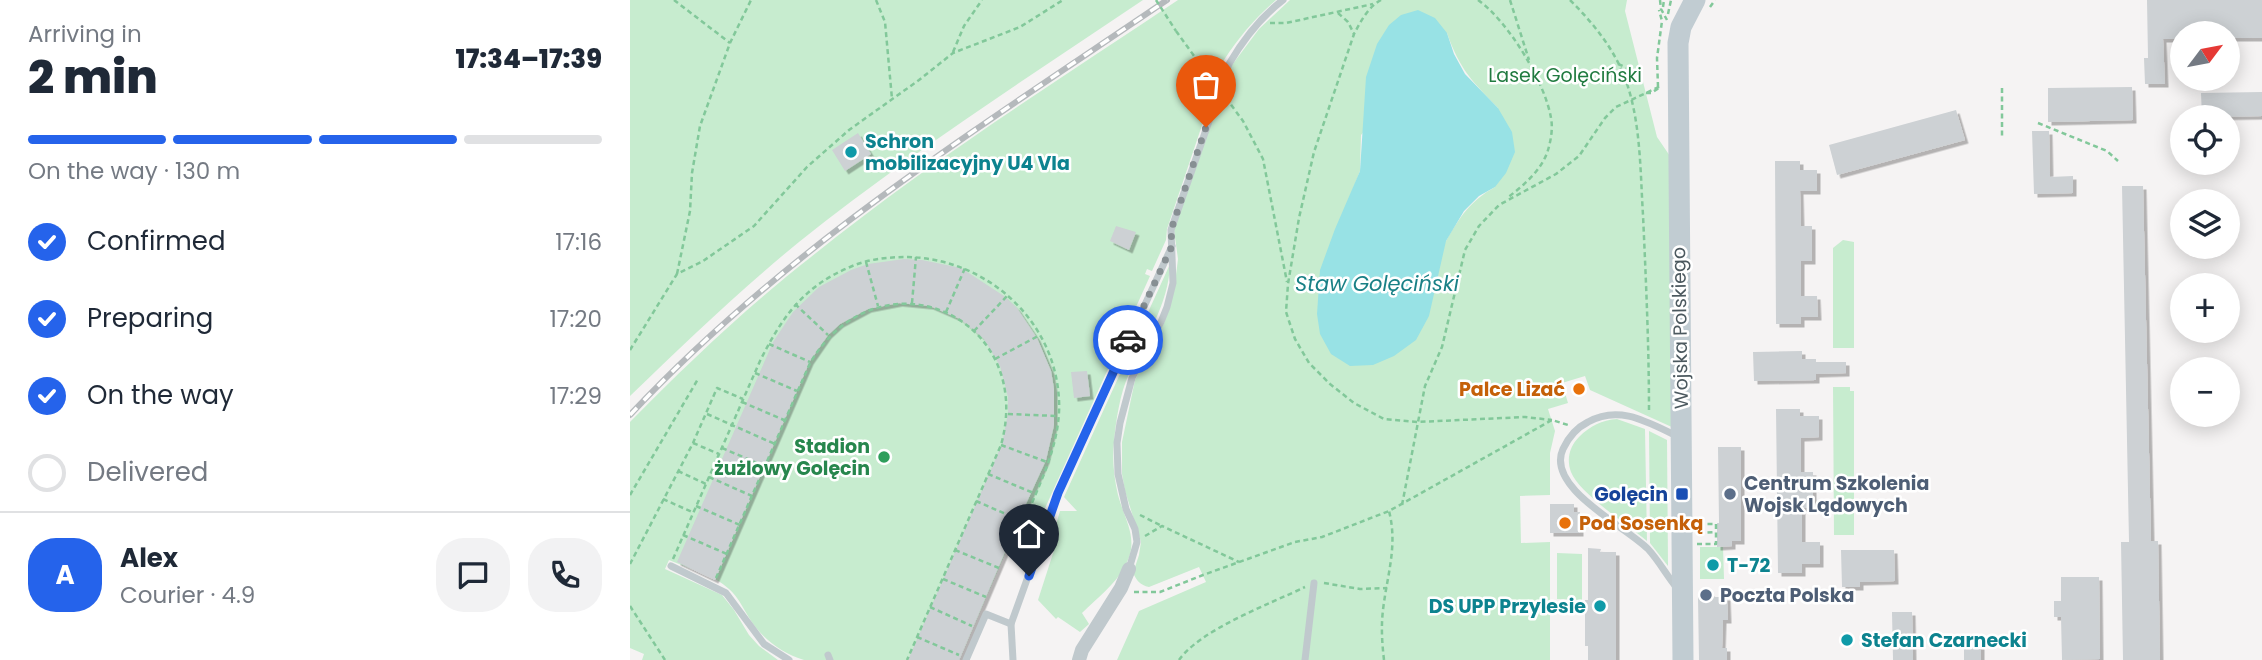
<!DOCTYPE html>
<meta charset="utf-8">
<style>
:root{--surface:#fff;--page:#f2f2f3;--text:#1f2937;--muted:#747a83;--line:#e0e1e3;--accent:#2563eb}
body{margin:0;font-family:Poppins,sans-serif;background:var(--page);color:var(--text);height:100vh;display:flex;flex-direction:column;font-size:26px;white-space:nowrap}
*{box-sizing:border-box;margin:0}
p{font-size:23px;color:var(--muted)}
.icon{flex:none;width:38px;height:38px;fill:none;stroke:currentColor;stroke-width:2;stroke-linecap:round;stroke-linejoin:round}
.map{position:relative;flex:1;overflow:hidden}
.drawer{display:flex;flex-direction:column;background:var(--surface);width:630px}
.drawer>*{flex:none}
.needle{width:46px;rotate:58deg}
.fabs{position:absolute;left:1540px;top:21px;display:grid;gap:14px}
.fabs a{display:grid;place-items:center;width:70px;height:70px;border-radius:50%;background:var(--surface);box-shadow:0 4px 18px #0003;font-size:35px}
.pin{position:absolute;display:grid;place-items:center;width:60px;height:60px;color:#fff;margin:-72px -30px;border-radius:50% 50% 50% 0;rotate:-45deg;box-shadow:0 0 7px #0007}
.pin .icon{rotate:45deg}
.courier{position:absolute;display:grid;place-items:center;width:70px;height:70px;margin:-35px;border:5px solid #2563eb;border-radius:50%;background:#fff;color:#222;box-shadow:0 2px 9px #0007}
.head em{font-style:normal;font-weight:800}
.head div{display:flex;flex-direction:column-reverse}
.head{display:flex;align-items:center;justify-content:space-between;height:119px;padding:0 28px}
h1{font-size:46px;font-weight:800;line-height:52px}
.bar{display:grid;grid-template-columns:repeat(4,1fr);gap:10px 7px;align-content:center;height:84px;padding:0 28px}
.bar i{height:9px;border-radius:5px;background:var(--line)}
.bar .on{background:var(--accent)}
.bar p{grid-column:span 4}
.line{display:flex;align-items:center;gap:18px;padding:0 28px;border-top:2px solid var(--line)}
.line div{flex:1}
.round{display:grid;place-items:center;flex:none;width:74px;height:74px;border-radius:28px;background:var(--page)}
ol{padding:0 28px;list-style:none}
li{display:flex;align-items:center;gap:21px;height:77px}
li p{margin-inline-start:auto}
li .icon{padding:7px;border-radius:50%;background:var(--accent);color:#fff;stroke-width:4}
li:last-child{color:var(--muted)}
li i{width:38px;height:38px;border:4px solid var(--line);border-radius:50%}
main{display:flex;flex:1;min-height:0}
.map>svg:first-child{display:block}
.green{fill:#c7eccf;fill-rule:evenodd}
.water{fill:#98e2e5}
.building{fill:#cdd1d4;filter:url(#shadow)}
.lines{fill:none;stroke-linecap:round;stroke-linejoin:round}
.path{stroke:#82c89a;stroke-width:2.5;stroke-dasharray:5 3.5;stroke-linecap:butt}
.lane{stroke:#c0c9cd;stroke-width:7}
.street{stroke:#c0c9cd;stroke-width:14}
.secondary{stroke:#c1ccd2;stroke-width:21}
.rail-casing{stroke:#b5b9bc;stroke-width:6}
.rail{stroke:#fff;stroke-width:3.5;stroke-dasharray:10;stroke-linecap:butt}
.path-bridge{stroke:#82c89a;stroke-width:2.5;stroke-dasharray:5 3.5;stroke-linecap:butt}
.done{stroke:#878f93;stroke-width:7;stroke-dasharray:0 12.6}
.route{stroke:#2563eb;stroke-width:9}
.culture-dot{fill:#0f9aa8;stroke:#fff;stroke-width:2.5}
.food-dot{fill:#e8710a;stroke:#fff;stroke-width:2.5}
.leisure-dot{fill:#2e9e5b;stroke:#fff;stroke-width:2.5}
.transit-dot{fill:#1a4fb4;stroke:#fff;stroke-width:2.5}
.service-dot{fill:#5c6f8a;stroke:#fff;stroke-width:2.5}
.labels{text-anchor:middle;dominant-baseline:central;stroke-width:5;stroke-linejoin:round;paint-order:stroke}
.park-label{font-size:19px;fill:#217b40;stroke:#fff}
.culture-label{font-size:19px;font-weight:bold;fill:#0d838f;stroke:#fff;text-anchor:start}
.street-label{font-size:19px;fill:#4c595f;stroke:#fff}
.food-label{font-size:19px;font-weight:bold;fill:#c56008;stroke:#fff;text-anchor:end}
.leisure-label{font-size:19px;font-weight:bold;fill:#27864d;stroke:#fff;text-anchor:end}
.service-label{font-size:19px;font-weight:bold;fill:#4e5e75;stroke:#fff;text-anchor:start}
.transit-label{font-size:19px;font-weight:bold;fill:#164399;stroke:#fff;text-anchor:end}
.water-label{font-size:21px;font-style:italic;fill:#198086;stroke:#fff}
</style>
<main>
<section class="drawer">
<div class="head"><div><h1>2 min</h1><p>Arriving in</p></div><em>17:34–17:39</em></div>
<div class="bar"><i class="on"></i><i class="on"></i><i class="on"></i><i></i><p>On the way · 130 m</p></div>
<ol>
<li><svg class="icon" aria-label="check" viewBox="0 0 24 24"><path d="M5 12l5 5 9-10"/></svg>Confirmed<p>17:16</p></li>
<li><svg class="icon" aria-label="check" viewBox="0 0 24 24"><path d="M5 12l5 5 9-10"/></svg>Preparing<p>17:20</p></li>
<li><svg class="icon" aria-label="check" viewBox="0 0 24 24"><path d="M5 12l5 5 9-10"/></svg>On the way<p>17:29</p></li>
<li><i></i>Delivered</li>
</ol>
<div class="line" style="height:126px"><b class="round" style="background:var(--accent);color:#fff">A</b><div><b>Alex</b><p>Courier · 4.9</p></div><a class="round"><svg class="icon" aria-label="chat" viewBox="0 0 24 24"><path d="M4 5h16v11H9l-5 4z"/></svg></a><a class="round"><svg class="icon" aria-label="phone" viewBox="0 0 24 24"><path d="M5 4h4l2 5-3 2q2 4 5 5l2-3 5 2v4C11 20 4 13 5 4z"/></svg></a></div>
</section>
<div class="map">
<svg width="1632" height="660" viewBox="0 0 1632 660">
<defs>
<filter id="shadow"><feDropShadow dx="3.5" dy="3.5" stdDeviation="0" flood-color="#0004"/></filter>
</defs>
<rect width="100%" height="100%" fill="#f5f3f3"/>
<g class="green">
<path d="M0 0H513C397 78 279 154 169 242 110 290 55 343 0 396Z"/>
<path d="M548 0H646C625 18 609 37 594 60L537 229 536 240 522 271 517 269 515 274 520 276 407 526 390 519 329 660H174C151 653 130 637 118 616 112 606 108 597 99 589 84 575 58 568 39 560L35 569 92 595 104 610 119 635 129 646 148 660H12L14 654 0 648V422C57 364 117 307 181 257 297 163 424 83 548 0Z"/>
<path d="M660 0H997L995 11 1027 137 1042 159 1044 428 960 390 955 376 932 383 938 403 918 409 925 431 920 453V495L890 496 891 543 920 542V660H487L509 611 576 582 569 567 519 587C510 585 507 581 503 573L509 555 511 542 495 491 492 474V442L505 380 534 323 544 291 548 259 544 230 572 147 602 65 629 29ZM817 33C830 70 842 81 868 108L865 187C840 201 830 217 816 241L717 204 730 171 731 135Z"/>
<path d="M1213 240 1224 242V348H1203V248Z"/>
<path d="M540 264C539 304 515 338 499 374 490 393 486 420 484 442 482 459 484 478 488 495 495 521 510 540 495 566 486 584 466 599 452 613L459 624 450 632 428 617 426 619 408 600 426 544 421 542 430 511H447L434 497Z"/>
<path d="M1203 387H1220V391H1224V535H1204Z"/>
<path d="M987 419 1015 429 1017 541C998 525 949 493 941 472 936 459 940 446 949 437 960 426 972 420 987 419Z"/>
<path d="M1019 431 1037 440 1038 566 1020 543Z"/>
<path d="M1070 547H1093L1094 579H1070Z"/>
<path d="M927 553 952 554V600L927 599Z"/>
</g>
<path class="water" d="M788 10 805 18 817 33 824 54 835 74 868 108 882 132 885 152 876 173 865 187 849 196 834 211 816 241 799 316 786 340 764 356 743 365 720 366 701 354 690 334 687 314 690 270 705 229 730 171 736 77 747 44 759 25 771 15Z"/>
<g class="building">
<path d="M1517 0H1632V38H1598V33H1552V39H1533L1535 84H1515L1514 58H1518Z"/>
<path d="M1502 87 1503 120 1418 122V88Z"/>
<path d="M1632 92V116L1572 117 1571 93Z"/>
<path d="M1326 110 1335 140 1207 175 1199 145Z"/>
<path d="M1402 131H1419L1420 177 1443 176V193L1404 194Z"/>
<path d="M228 133 241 154 215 171 202 150Z"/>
<path d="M1145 161H1170V170H1187V191H1170L1171 226H1182V261H1171V296H1187L1188 317H1171V324H1146Z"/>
<path d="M1492 186H1513L1521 541H1528L1530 660H1493L1491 542H1499Z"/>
<path d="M486 226 506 232 499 250 480 241Z"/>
<path d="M274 259 292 260 331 268 374 296 387 308 407 338 421 371 424 389V425L416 460 389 519 329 660H278L372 444 378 413V397L370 366 354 339 330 319 300 306 269 303 238 309 210 324 198 335 180 361 85 580 47 562 143 342 163 312 189 287 221 270 238 264Z"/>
<path d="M1172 351V359H1186V362H1216V373L1186 374V380L1124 381 1123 352Z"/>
<path d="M457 371 460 396 444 398 441 372Z"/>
<path d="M1146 409H1170V416H1189V437L1171 438V472H1183V508H1172V542H1190V564H1172V573H1148Z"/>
<path d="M1088 447H1111V541H1102V546L1087 547V523H1089Z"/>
<path d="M920 504H944V512H950V533H920Z"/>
<path d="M958 548 971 549 970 552H986V660H958V646H955V600H958Z"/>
<path d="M1211 550H1264L1265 581 1230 582V587H1212Z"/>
<path d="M1431 577H1469L1470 659 1432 660 1431 617H1424V601H1431Z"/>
<path d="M1070 593H1081L1082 597H1097L1098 620H1093L1092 648H1097V660H1069L1068 597H1071Z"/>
<path d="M1262 612H1282L1283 660H1263Z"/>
<rect x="1334" y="643" width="17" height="17"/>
</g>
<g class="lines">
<g class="path">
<path d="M44 0 100 43"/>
<path d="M246 0 255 22 262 99"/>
<path d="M751 0C738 7 731 21 724 34L684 152 669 218 658 284 656 312 665 339 679 363 700 384 724 403 754 419 787 422 895 417 922 420"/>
<path d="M848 0C878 21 915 82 921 118 923 128 921 140 918 150 912 170 893 186 877 198"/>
<path d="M880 0 899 60"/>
<path d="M940 0C962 22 981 45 993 73 1011 117 1010 168 1013 215 1016 281 1019 347 1019 412"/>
<path d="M1030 0 1031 9 1037 20"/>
<path d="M1033 7 1034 0"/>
<path d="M1080 7 1085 0"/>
<path d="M708 13 718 22 724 34"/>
<path d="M1038 14 1041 0"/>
<path d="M640 23H656L743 4"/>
<path d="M546 31 583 82"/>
<path d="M323 52 334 26 352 0"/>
<path d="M988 64 1009 73"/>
<path d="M1028 87 1027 58 1032 21 1029 10"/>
<path d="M1372 88V139"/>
<path d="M1016 93H1021L1029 88"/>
<path d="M596 98 613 121 633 159 657 282"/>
<path d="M1408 123 1477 151 1488 161"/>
<path d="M236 262 248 306"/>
<path d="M47 274 60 211 62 173 70 126 100 43 121 0"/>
<path d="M282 303 286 257"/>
<path d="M165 304 198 335"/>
<path d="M316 312 335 268"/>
<path d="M344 331 378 295"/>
<path d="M139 344 180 362"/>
<path d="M0 350 47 274 73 261 124 226 177 167 219 130 289 80 323 53 390 27 433 0"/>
<path d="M365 359 410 335"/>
<path d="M125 373 167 391"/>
<path d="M112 402 154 420"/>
<path d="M77 414 145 444"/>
<path d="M378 414 427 416"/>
<path d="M63 443 89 454"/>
<path d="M371 445 417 462"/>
<path d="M92 448 134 466"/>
<path d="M48 471 76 484"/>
<path d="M358 474 406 494"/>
<path d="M79 477 122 496"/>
<path d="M0 495 68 379"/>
<path d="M33 499 62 512"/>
<path d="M346 501 385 518"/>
<path d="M772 505 795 386 812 347 835 250 849 226 869 205 926 174 949 156 975 118 986 107 1031 86"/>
<path d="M66 506 110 525"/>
<path d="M510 515 532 526"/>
<path d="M1069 533 1086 532"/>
<path d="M53 535 97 554"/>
<path d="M515 536 532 526 609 562"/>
<path d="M1067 544H1086V524H1069"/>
<path d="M325 550 369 568"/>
<path d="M43 559 130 361C152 317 174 286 220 267 238 259 258 257 278 257 356 259 425 319 429 400 431 439 413 477 398 512"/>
<path d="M0 564 63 443 87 388 113 399"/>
<path d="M86 578 180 363C249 247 407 316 371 445L277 660"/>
<path d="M313 579 356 597"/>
<path d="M694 583 730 589 757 588"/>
<path d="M504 592H530L573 575 665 542 692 537 759 511 922 420 938 425"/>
<path d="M0 606 35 660"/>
<path d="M300 607 342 626"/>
<path d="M287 637 329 655"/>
<path d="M549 660C571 629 640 604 675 587"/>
<path d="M754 660C752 643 751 626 753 610 757 575 768 546 759 511"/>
</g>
<g class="lane">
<path d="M394 522 407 551"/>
<path d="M41 566 96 593 134 644 159 660"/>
<path d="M499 569 507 542 505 529 496 509 488 474 487 443 490 423 502 378 531 322 537 307 543 283 541 230 599 64C613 40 631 17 653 0"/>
<path d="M1047 588C1037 576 1029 561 1018 549 997 527 915 488 933 449 939 436 946 428 958 422 990 404 1019 423 1049 437"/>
<path d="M198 655 200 660"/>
<path d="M336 660 356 614 381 624"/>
<path d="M383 660 381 624 428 493 542 246"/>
<path d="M675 660 684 583"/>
</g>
<path class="street" d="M449 660 452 650 491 588 499 569"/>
<path class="secondary" d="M1053 660 1048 43 1051 27 1065 0"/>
<defs>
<path id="rail" d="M0 415C156 248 350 127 537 0"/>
</defs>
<use href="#rail" class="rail-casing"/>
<use href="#rail" class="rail"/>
<path class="path-bridge" d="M526 0 546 31"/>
</g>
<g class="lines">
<path class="done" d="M498 340 542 246 541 230 576 127"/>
<path class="route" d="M399 576 428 493 498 340"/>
</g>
<g class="culture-dot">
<circle cx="221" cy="152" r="7"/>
<circle cx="1083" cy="565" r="7"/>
<circle cx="970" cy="606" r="7"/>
<circle cx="1217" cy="640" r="7"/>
</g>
<g class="food-dot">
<circle cx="949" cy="389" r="7"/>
<circle cx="935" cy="523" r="7"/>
</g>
<circle class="leisure-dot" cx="254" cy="457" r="7"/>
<rect class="transit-dot" x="1045" y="487" width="14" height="14" rx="3.5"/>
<g class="service-dot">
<circle cx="1100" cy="494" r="7"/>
<circle cx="1076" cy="595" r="7"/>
</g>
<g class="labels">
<g class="park-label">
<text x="935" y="75">Lasek Golęciński</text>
</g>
<g class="culture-label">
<text x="235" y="141">Schron<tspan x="235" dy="22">mobilizacyjny U4 VIa</tspan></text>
<text x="1097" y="565">T-72</text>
<text x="956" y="606" text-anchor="end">DS UPP Przylesie</text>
<text x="1231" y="640">Stefan Czarnecki</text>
</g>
<g class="street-label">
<text transform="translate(1050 328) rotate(-91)">Wojska Polskiego</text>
</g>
<g class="food-label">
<text x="935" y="389">Palce Lizać</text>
<text x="949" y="523" text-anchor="start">Pod Sosenką</text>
</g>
<g class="leisure-label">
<text x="240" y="446">Stadion<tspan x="240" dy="22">żużlowy Golęcin</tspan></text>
</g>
<g class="service-label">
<text x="1114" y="483">Centrum Szkolenia<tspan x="1114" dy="22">Wojsk Lądowych</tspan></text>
<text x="1090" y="595">Poczta Polska</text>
</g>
<g class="transit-label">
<text x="1038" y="494">Golęcin</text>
</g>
<g class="water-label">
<text x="747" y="283">Staw Golęciński</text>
</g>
</g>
</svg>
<div class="fabs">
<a><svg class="needle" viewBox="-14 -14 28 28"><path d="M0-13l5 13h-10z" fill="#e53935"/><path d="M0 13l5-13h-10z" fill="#747a83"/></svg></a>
<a><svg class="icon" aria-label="locate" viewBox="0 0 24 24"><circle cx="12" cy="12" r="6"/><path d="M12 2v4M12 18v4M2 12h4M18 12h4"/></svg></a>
<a><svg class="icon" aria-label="layers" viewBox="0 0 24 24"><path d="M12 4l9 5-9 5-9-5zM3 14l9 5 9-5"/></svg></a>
<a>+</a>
<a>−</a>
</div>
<div class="pin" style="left:576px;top:127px;background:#ea580c"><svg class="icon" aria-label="bag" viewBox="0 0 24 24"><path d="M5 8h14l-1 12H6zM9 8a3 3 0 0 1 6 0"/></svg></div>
<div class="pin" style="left:399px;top:576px;background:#1f2937"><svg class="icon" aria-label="home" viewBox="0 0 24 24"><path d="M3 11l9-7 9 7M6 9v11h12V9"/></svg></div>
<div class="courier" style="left:498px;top:340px"><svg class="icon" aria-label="car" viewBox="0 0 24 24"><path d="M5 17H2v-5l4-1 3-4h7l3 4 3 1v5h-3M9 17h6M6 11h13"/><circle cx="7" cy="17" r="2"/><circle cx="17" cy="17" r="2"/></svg></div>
</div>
</main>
